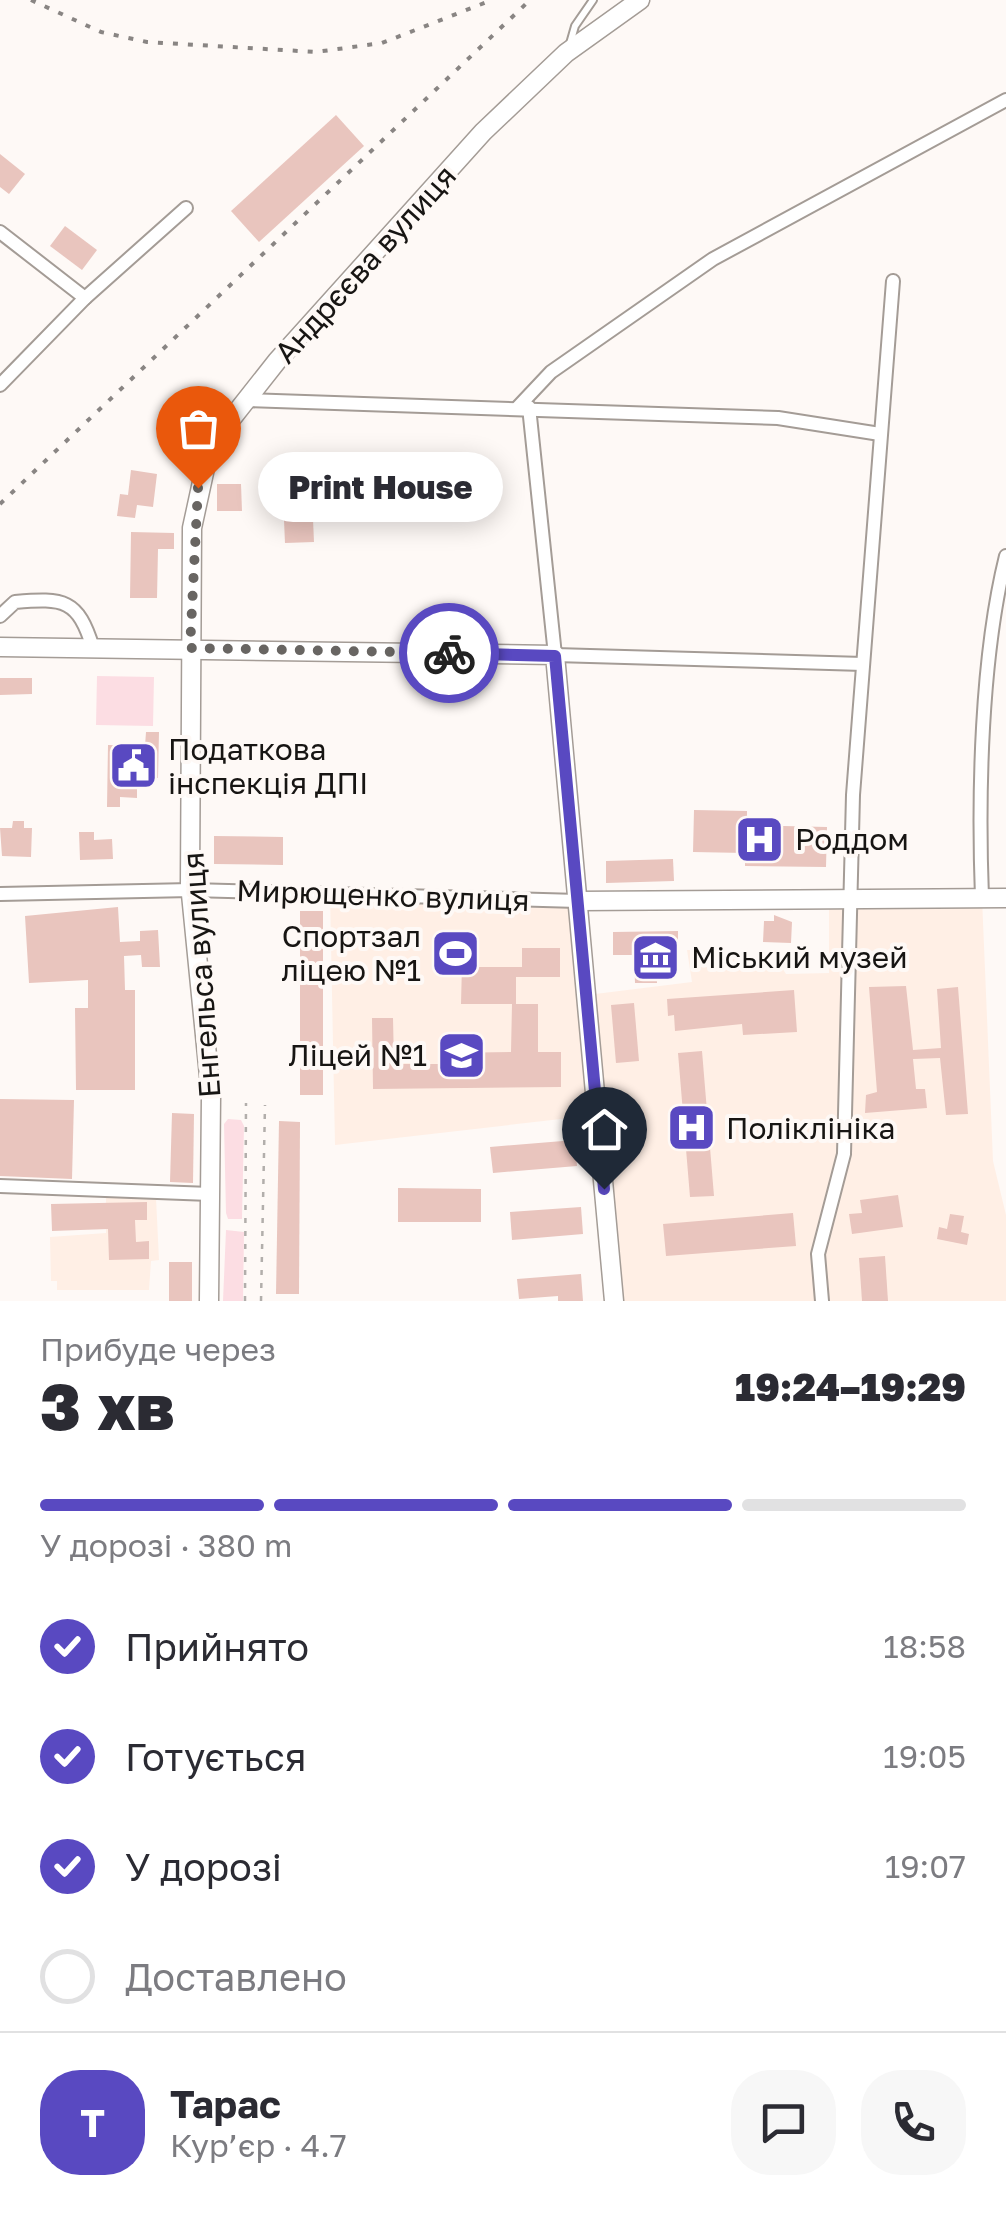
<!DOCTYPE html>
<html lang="uk">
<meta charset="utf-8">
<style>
:root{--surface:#fff;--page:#f7f7f7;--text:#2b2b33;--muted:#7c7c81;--line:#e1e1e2;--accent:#5949c1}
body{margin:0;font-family:"Golos Text",sans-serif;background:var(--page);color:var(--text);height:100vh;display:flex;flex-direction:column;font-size:38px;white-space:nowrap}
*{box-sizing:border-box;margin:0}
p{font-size:32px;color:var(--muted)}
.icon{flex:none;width:55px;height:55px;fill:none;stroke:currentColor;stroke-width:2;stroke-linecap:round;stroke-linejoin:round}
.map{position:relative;height:1301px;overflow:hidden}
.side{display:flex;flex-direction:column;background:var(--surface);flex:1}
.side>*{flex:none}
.pin{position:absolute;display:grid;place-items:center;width:85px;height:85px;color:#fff;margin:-102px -42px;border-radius:50% 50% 50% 0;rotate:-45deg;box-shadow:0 0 10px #0007}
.pin .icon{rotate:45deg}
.courier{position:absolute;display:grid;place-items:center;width:100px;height:100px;margin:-50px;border:8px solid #5949c1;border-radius:50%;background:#fff;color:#222;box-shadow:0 2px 12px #0007}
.bubble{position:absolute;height:70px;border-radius:35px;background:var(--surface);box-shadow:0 5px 25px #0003;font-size:32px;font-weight:800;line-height:70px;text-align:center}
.headline em{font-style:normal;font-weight:800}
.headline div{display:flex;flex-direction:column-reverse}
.headline{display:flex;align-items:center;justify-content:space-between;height:170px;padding:0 40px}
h1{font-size:65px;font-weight:800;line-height:75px}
.bar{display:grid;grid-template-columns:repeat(4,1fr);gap:15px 10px;align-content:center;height:120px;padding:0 40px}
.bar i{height:12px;border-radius:8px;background:var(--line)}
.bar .current{background:var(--accent)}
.bar p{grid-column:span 4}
.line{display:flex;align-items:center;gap:25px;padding:0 40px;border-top:2px solid var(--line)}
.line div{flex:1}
.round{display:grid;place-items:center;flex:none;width:105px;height:105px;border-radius:40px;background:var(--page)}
ol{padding:0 40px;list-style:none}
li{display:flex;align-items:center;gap:30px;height:110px}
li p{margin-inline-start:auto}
li .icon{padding:10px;border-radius:50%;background:var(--accent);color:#fff;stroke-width:4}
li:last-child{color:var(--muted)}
li i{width:55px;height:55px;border:5px solid var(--line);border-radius:50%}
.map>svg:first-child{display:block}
.built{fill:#ffefe5}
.green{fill:#fcdde3}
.building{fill:#e9c5be}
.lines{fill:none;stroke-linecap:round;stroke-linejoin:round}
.lane-casing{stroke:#a49c96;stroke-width:10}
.street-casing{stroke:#a49c96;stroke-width:16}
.secondary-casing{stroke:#a49c96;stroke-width:21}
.path{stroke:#b2aeab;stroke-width:2.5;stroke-dasharray:5 8;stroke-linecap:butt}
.lane{stroke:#fff;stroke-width:6}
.street{stroke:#fff;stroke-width:12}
.secondary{stroke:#fff;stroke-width:18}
.rail{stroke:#898583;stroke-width:4;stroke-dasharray:5 10;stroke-linecap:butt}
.done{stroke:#686562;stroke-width:10;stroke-dasharray:0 18}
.route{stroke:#5949c1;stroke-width:12}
.labels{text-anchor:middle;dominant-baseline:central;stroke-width:8;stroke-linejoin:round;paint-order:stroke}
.street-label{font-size:30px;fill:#171513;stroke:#fef9f6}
.poi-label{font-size:30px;fill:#171513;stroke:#fef9f6;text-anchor:start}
</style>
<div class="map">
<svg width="1006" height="1301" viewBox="0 0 1006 1301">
<rect width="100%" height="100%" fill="#fef9f6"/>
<g class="built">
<path d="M330 893 575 907 587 995 692 982 687 950 739 951 757 960 779 963 786 974 829 973V897L982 898 993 1161 1006 1215V1301H614L596 1115 335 1145Z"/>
<path d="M106 1193 156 1198 159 1260 151 1261 149 1290H57V1281H51L50 1237 106 1233Z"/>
</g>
<g class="green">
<path d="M97 676 154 677 153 726 96 725Z"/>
<path d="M228 1119 241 1120 244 1126 242 1219H228L226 1213 224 1124Z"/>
<path d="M226 1230 244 1232 243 1301H223Z"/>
</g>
<g class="building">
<path d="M336 115 364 146 259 242 231 211Z"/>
<path d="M0 154 25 174 9 194 0 187Z"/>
<path d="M65 226 97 250 82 270 50 246Z"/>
<path d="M131 470 157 474 153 507 137 505 135 518 117 516 120 494 128 495Z"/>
<path d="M217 484H241L242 511H217Z"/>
<path d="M312 496 314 542 285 543 283 497Z"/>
<path d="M131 532 174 533V549H158L157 598H130Z"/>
<path d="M0 678H32V694L0 695Z"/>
<path d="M146 732H159L158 778 137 777V798L120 797V807H107L108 745 145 746Z"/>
<path d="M694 810 747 811V825L827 827 826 867 745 866V853L693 852Z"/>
<path d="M13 821H24V828H32L31 857 2 856 0 828H12Z"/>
<path d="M79 832H94V840L112 839 113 859 80 860Z"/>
<path d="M214 836 283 837V865L214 864Z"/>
<path d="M673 859 674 881 606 883V861Z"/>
<path d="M118 907 120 942 140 941V931L158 930 160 967H142L141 955 124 956 125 990H135V1090H76L75 1008H88V980L29 983 25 916Z"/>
<rect x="300" y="911" width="23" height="184"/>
<path d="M774 915 792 922 791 943 763 942 764 921H774Z"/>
<path d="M678 931V958H656L657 983H635L634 955H613V932Z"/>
<path d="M436 943H477L476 967H522V948H560V977H516V1004H538V1052H561V1087L373 1089 372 1018H393L394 1064H449V1053L511 1052 512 1004H461L462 964H436Z"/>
<path d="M906 986 913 1050 941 1048 937 989 958 987 968 1114 946 1115 940 1058 913 1059 916 1089H925L927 1108 865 1113 866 1095 877 1092 869 987Z"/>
<path d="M794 990 797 1032 743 1035 742 1024 675 1031 674 1015 668 1016 667 999Z"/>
<path d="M634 1003 639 1061 616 1063 611 1005Z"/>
<path d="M702 1051 714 1196 690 1197 678 1053Z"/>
<path d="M0 1099 74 1100 72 1179 0 1176Z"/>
<path d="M172 1113 194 1114 193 1183 170 1182Z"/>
<path d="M279 1121 300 1122 299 1294H276Z"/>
<path d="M575 1140 577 1166 493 1173 490 1147Z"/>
<path d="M398 1188 481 1189V1222H398Z"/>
<path d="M898 1195 903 1227 852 1234 849 1214 862 1213 860 1200Z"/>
<path d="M147 1202V1220H135L136 1242 149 1241V1259L109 1260 108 1229 52 1231 51 1204Z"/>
<path d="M581 1207 583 1234 512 1240 510 1212Z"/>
<path d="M793 1213 796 1246 666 1256 663 1224Z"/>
<path d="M950 1214 964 1216 961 1232 969 1234 967 1245 937 1239 939 1227 947 1229Z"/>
<path d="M885 1256 888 1301H862L859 1258Z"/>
<rect x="169" y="1262" width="23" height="39"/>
<path d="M581 1274 583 1301H558V1296L519 1299 517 1279Z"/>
</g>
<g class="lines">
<defs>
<path id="lane" d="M569 47 575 26 593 0"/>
<g id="street">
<path d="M0 232 85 298"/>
<path d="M0 385 85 298 186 208"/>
<path d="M245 400 778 418 880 434"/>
<path d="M518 407 551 372 713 259 1006 100"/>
<path d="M529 407 555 655 863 664"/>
<path d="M0 616 15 602C64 598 78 599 93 648"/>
<path d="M0 894 191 890 578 901"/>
<path d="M982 898C978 793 981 657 1006 556"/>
<path d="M0 1186 210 1194"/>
<path d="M822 1301 818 1254 844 1154 853 795 893 281"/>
</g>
<g id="secondary">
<path d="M0 647 555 655 614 1301"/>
<path d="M578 901 1006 898"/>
<path d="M209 1301 211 1096 190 884 192 528 207 459 221 432 277 361 483 132 566 53 640 0"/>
</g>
</defs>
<use href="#lane" class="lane-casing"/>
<use href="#street" class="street-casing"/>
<use href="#secondary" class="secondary-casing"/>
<g class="path">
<path d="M245 1301 246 1103"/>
<path d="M261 1301 265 1105"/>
</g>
<use href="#lane" class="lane"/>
<use href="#street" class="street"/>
<use href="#secondary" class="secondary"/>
<g class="rail">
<path d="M31 0 101 32 147 42 316 52 382 43 492 0"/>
<path d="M0 504 530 0"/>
</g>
</g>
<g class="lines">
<path class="done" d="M198 488 190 648 449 653"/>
<path class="route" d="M449 653 555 656 604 1189"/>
</g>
<defs>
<symbol id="civic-square" viewBox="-11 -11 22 22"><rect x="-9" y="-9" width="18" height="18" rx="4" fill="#5949c1" stroke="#fef9f6"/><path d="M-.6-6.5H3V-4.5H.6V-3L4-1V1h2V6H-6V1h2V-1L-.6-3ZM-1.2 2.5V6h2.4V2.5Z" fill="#fff"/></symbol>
<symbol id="hospital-square" viewBox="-11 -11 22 22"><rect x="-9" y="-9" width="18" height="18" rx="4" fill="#5949c1" stroke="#fef9f6"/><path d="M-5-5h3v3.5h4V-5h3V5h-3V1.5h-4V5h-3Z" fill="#fff"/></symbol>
<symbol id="stadium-square" viewBox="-11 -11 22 22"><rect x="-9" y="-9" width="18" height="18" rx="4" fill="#5949c1" stroke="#fef9f6"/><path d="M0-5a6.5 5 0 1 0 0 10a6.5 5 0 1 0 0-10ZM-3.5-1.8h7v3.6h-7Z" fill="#fff"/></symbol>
<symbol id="museum-square" viewBox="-11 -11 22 22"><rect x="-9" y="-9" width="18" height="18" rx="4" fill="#5949c1" stroke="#fef9f6"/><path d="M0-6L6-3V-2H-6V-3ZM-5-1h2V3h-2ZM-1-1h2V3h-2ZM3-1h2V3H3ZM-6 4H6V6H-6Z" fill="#fff"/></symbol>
<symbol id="university-square" viewBox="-11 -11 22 22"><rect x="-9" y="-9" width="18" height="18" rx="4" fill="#5949c1" stroke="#fef9f6"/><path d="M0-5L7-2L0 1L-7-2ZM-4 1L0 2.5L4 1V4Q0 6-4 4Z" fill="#fff"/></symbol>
</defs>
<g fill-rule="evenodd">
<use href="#civic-square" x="106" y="738" width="55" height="55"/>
<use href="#hospital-square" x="732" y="812" width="55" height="55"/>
<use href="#stadium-square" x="428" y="926" width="55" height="55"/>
<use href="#museum-square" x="628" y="930" width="55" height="55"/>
<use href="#university-square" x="434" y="1028" width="55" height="55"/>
<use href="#hospital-square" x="664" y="1100" width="55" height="55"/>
</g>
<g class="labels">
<g class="street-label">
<text transform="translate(365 264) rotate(-48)">Андрєєва вулиця</text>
<text transform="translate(383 895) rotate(2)">Мирющенко вулиця</text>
<text transform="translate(201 975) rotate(-94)">Енгельса вулиця</text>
</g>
<g class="poi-label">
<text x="168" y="749">Податкова<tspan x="168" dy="34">інспекція ДПІ</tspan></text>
<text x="795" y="839">Роддом</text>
<text x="421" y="936" text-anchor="end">Спортзал<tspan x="421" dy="34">ліцею №1</tspan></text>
<text x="691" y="957">Міський музей</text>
<text x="427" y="1055" text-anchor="end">Ліцей №1</text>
<text x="726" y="1128">Поліклініка</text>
</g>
</g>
</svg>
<div class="pin" style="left:198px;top:488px;background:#ea580c"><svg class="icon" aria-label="bag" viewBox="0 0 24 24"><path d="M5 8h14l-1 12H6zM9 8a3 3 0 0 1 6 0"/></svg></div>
<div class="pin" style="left:604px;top:1189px;background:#1f2937"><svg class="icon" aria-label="home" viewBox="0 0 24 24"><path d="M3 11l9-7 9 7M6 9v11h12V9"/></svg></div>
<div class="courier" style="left:449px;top:653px"><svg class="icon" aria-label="bike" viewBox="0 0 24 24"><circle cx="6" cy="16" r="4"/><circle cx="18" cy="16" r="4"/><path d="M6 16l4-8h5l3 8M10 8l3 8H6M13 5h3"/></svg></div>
<div class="bubble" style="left:258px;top:452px;width:245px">Print House</div>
</div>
<section class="side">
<div class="headline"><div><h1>3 хв</h1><p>Прибуде через</p></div><em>19:24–19:29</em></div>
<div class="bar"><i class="current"></i><i class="current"></i><i class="current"></i><i></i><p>У дорозі · 380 m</p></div>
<ol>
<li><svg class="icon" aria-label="check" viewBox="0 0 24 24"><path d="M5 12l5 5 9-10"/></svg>Прийнято<p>18:58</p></li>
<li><svg class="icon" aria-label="check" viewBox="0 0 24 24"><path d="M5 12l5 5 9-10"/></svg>Готується<p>19:05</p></li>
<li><svg class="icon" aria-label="check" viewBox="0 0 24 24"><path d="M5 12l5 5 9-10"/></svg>У дорозі<p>19:07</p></li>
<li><i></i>Доставлено</li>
</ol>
<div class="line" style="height:180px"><b class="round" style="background:var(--accent);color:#fff">Т</b><div><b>Тарас</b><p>Кур’єр · 4.7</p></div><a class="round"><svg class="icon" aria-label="chat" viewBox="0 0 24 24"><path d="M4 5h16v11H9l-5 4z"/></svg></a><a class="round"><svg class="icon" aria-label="phone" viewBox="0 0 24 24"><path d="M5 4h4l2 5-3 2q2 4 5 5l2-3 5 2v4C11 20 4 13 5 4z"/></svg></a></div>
</section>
